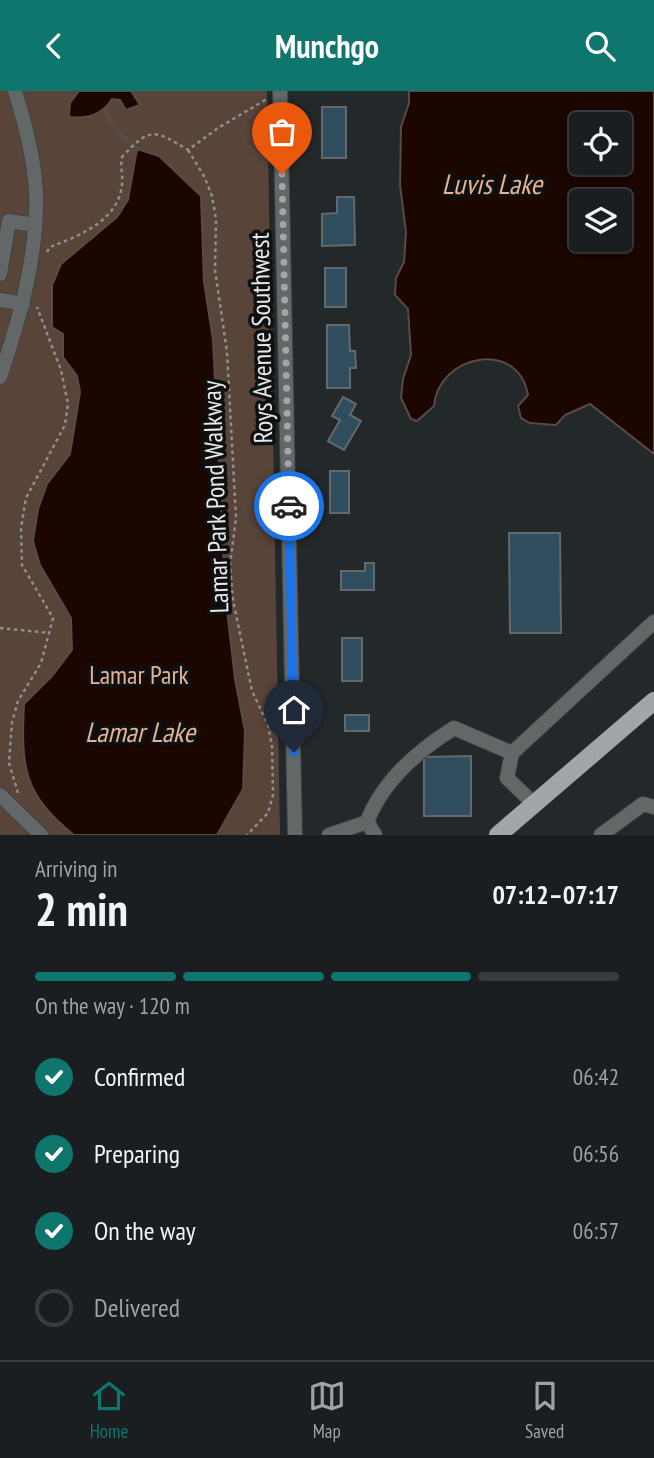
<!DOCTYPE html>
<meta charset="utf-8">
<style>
:root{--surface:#1a1e20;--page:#272b2d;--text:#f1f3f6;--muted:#9fa2a5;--line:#383c3e;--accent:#0f766e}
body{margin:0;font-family:"PT Sans Narrow",sans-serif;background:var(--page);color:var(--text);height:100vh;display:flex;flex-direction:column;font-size:26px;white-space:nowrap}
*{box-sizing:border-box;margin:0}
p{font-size:23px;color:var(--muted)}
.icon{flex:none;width:38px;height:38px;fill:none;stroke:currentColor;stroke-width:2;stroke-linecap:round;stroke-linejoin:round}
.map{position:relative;height:744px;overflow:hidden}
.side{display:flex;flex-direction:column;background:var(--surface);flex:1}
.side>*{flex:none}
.fabs{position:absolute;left:569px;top:21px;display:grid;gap:14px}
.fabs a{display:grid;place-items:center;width:63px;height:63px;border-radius:7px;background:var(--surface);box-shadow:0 4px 10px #0003,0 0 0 2px var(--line);font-size:35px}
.pin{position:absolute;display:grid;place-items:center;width:60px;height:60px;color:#fff;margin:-72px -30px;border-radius:50% 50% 50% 0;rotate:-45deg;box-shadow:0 0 7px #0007}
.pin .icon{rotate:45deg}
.courier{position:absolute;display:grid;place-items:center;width:70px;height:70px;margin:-35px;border:5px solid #1a73e8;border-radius:50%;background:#fff;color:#222;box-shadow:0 2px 9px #0007}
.headline em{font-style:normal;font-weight:600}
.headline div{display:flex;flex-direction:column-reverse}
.headline{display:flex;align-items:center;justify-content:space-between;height:119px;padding:0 35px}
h1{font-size:46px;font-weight:600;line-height:52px}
.bar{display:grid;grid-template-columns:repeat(4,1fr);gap:10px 7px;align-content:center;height:84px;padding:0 35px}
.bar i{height:9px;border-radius:5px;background:var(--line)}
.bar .on{background:var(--accent)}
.bar p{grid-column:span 4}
ol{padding:0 35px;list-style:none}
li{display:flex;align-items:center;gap:21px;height:77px}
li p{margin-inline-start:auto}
li .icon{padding:7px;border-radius:50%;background:var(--accent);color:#fff;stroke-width:4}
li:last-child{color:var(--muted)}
li i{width:38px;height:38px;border:4px solid var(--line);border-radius:50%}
header{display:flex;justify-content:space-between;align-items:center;height:91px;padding:0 35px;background:var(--accent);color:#fff;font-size:32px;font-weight:600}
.menu{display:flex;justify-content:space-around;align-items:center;height:98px;border-top:2px solid var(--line);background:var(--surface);font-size:19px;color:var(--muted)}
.menu a{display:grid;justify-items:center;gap:4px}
.menu .on{color:var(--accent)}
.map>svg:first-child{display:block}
.green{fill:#594439}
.water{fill:#1b0600;stroke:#584a47;stroke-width:2;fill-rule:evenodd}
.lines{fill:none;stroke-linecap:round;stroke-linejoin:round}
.stream{stroke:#584a47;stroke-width:4.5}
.building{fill:#2f4d5d;stroke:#63686c;stroke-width:2}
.minor-casing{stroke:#3e4346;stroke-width:16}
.major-casing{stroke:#3e4346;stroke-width:19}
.path{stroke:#8c9093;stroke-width:2.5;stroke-dasharray:3.5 3.5;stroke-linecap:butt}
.minor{stroke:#646768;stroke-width:14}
.major{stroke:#a1a6a9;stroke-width:18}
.done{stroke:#a2a6a8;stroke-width:7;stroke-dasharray:0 12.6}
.route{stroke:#1a73e8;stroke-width:9}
.labels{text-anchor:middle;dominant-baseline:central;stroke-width:7;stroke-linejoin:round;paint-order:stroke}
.street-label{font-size:26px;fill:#e7eaec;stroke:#0e1012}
.park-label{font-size:26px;fill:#e7b294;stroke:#0e1012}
.water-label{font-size:28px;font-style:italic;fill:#e7b194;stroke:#0e1012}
</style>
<header><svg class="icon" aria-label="back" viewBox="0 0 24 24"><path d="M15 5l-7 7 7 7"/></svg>Munchgo<svg class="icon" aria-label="search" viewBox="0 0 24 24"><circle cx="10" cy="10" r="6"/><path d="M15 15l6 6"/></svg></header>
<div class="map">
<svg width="654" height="744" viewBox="0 0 654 744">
<rect width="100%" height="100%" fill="#23282b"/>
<path class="green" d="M0 0H267L280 744H0Z"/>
<g class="water">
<path d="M79 0H131L140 14 126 19 120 9 112 8C102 24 88 28 69 26L70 12Z"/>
<path d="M409 0H654V363L590 313 565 324 556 334 530 332 521 327 518 315 528 304C518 247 438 264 434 315L417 330 411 328 401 307 403 288 411 264 408 218 395 204 396 187 404 171 406 141 400 94 401 36 409 12ZM620 33V72H581V33ZM620 110V149H581V110Z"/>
<path d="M137 58 159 65 201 105 204 191 213 249 225 502 235 588 245 640 243 698 217 744H74C23 703 21 676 24 613L52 585 72 559 71 527 40 474 33 450 38 418 47 393 70 363 80 301 77 285 63 266V243L52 236V194L61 173 117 126 128 109Z"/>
</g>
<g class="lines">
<path class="stream" d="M105 20 120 43 137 58"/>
</g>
<g class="building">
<rect x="322" y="16" width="24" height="51"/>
<path d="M337 106H354L355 154 322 155V123L337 122Z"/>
<rect x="325" y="177" width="21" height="39"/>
<path d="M327 234H349L350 260H355L356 277H350V297H327Z"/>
<path d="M343 306 356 313 350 324 361 330 344 359 328 350 340 329 332 325Z"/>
<rect x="330" y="380" width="19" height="42"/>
<path d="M509 442H560L561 542H510Z"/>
<path d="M365 472H374V499H341V480H365Z"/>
<rect x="342" y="547" width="20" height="43"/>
<rect x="345" y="624" width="24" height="16"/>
<path d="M471 665V725H424V666Z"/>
</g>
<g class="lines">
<defs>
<g id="minor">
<path d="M280 0 295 744"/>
<path d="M0 183 9 130 35 134"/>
<path d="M0 209 23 213"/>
<path d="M0 286C20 227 38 163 36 101 34 66 25 33 15 0"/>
<path d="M0 704 41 744"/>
<path d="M534 713 507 687 512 662 654 531"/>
<path d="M367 731 375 744"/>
<path d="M329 744 367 731C382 691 419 659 454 637L512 662"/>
<path d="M601 744 643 713 654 716"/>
</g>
<path id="major" d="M498 744 654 610"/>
</defs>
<use href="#minor" class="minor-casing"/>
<use href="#major" class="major-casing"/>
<g class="path">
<path d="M188 59 204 85 212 105 216 128 215 179 227 261 236 427 230 474 233 509 252 600 268 634 272 655 273 704 268 722 247 744"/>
<path d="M47 161 50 156C79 145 118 130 122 94 123 84 120 75 122 66 150 36 154 38 188 59L218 37 267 8"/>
<path d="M0 537 50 542"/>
<path d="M18 702 9 672 12 631 18 610 41 572 53 527 22 474 21 437 26 407 65 334 68 313 61 279 37 216"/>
</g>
<use href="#minor" class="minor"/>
<use href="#major" class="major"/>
</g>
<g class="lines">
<path class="done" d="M282 83 289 415"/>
<path class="route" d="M289 415 294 661"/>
</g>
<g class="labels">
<g class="street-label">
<text transform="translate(261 247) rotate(-91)">Roys Avenue Southwest</text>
<text transform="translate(215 406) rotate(-92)">Lamar Park Pond Walkway</text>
</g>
<g class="park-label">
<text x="139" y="583">Lamar Park</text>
</g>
<g class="water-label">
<text x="492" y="92">Luvis Lake</text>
<text x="140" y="640">Lamar Lake</text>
</g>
</g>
</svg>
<div class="fabs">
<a><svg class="icon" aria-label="locate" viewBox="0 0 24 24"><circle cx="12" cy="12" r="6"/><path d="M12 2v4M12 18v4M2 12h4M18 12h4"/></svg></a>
<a><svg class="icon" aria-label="layers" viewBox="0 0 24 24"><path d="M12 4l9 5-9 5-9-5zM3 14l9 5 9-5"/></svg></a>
</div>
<div class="pin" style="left:282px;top:83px;background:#ea580c"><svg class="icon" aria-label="bag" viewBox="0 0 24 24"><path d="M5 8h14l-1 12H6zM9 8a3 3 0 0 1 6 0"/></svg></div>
<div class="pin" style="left:294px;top:661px;background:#1f2937"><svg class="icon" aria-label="home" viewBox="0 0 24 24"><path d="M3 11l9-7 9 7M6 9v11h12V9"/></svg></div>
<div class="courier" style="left:289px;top:415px"><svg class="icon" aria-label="car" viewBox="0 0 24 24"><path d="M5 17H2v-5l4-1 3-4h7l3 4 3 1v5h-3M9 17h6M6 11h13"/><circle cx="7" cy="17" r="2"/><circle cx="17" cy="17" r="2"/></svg></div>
</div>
<section class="side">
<div class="headline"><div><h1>2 min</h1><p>Arriving in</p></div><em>07:12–07:17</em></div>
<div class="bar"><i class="on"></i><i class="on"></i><i class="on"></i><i></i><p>On the way · 120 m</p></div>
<ol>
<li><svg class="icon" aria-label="check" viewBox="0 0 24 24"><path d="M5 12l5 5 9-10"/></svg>Confirmed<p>06:42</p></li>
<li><svg class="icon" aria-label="check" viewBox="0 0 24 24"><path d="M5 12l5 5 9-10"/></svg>Preparing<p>06:56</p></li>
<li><svg class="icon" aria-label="check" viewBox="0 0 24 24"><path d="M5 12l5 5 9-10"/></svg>On the way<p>06:57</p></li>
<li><i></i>Delivered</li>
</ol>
</section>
<nav class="menu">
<a class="on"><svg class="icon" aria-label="home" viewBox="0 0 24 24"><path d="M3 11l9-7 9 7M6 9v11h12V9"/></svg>Home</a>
<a><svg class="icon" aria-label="map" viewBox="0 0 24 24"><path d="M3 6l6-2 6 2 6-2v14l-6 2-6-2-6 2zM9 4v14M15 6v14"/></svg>Map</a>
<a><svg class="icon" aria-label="saved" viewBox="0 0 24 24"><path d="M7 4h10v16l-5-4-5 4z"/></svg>Saved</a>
</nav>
